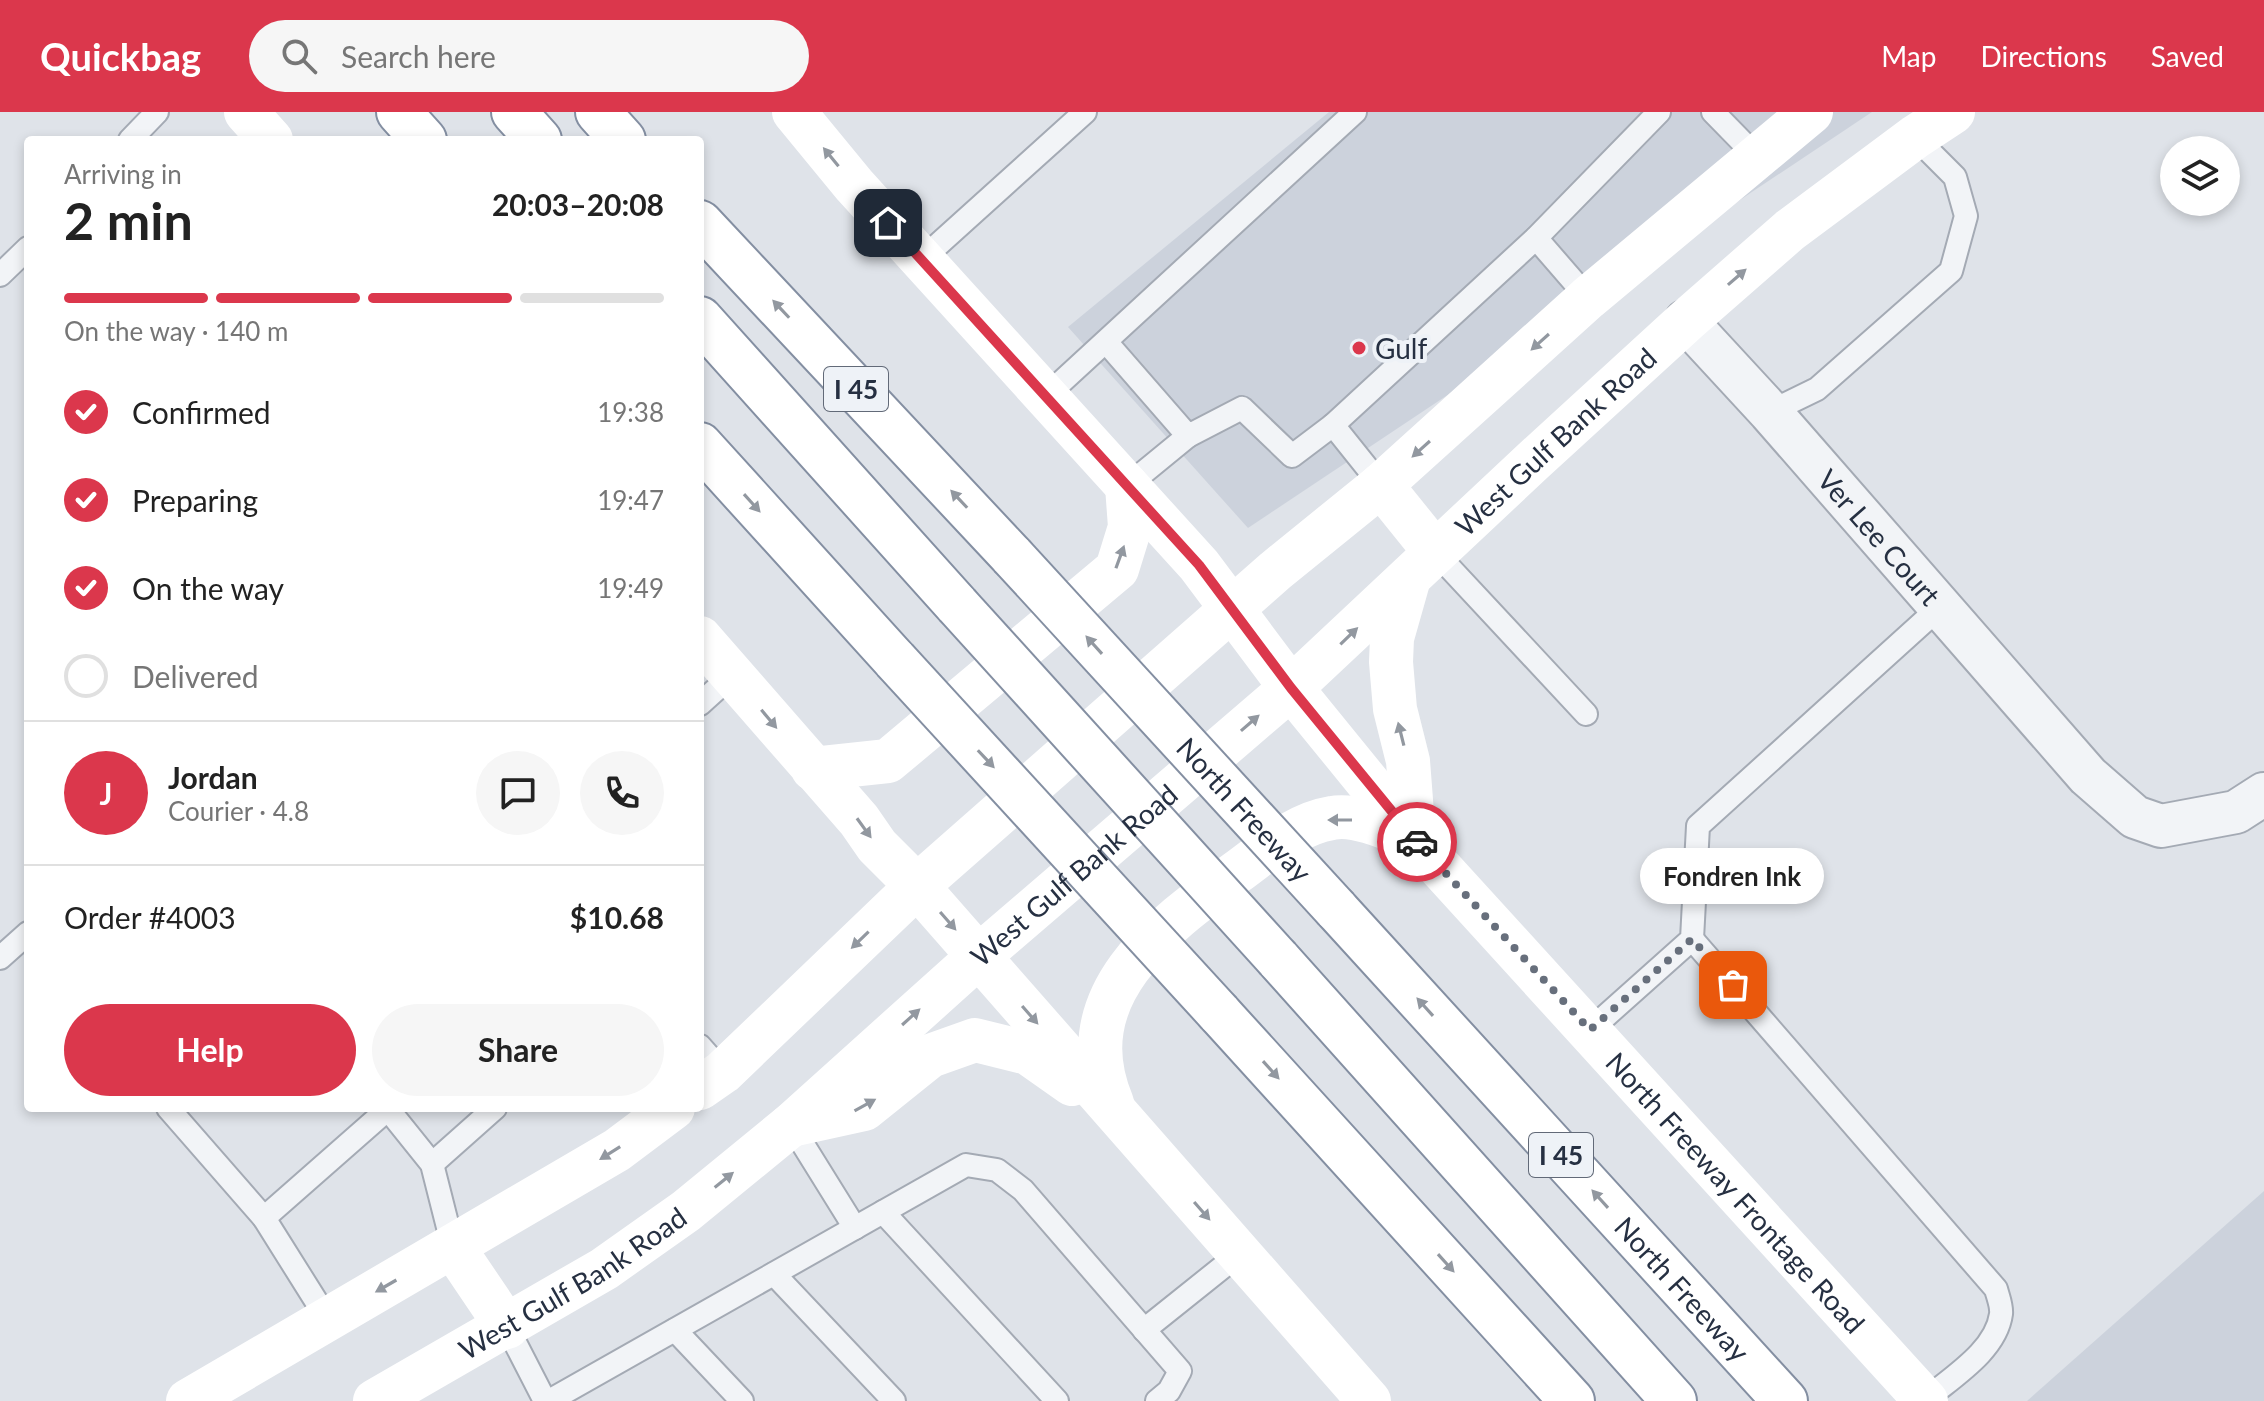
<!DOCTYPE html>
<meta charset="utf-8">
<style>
:root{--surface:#fff;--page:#f6f6f6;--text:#222;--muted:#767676;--line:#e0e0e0;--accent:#db374c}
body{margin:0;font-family:Lato,sans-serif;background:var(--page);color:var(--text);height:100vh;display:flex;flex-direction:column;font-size:30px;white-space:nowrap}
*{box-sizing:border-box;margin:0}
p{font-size:26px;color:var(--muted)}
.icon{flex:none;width:44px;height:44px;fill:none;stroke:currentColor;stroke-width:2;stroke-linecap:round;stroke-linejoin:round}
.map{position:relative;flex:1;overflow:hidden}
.side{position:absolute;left:24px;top:24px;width:680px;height:976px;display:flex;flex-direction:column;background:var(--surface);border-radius:8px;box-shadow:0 4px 12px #0003}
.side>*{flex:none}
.fabs{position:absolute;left:2160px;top:24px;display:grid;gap:16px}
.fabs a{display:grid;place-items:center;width:80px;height:80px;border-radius:50%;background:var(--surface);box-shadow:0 4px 12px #0003;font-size:40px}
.pin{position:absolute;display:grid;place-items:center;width:68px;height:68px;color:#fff;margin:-34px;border-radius:16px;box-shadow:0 4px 12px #0006}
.courier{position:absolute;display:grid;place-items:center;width:80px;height:80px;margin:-40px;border:6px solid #db374c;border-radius:50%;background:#fff;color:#222;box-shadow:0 2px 10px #0007}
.bubble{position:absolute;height:56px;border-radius:28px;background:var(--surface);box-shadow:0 4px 12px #0003;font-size:26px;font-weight:700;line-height:56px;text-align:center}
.overview em{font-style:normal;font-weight:700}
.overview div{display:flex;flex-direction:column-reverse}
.overview{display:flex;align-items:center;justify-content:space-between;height:136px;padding:0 40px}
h1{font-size:52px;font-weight:700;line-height:60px}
.bar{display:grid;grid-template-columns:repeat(4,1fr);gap:12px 8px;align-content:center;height:96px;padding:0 40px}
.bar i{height:10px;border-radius:6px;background:var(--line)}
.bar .current{background:var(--accent)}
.bar p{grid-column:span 4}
.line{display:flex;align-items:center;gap:20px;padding:0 40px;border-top:2px solid var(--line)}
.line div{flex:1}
.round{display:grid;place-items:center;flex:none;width:84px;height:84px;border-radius:42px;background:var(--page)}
ol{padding:0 40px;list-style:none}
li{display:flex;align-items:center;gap:24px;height:88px}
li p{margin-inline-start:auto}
li .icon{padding:8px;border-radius:50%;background:var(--accent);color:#fff;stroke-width:4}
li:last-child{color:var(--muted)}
li i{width:44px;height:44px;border:4px solid var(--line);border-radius:50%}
.button{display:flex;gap:16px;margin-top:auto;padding:16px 40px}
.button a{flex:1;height:92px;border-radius:48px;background:var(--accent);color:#fff;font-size:32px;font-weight:700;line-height:92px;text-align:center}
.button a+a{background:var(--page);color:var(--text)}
header{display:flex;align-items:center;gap:48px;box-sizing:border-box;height:112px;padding:0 40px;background:var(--accent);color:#fff}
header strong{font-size:38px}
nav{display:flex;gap:44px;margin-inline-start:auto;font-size:28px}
.search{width:560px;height:72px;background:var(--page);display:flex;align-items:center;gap:20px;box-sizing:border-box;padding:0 28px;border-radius:44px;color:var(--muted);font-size:30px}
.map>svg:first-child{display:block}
.built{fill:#ccd2dc}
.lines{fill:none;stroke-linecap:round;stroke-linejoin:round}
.service-casing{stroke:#a4aab4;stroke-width:26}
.minor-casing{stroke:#a4aab4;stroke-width:46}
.motorway-casing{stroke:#848fa2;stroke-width:48}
.service{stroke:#f2f4f7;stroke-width:22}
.minor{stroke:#f2f4f7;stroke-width:42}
.secondary{stroke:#fff;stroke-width:44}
.motorway{stroke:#fff;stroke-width:44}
.motorway-bridge-casing{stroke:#848fa2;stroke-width:48;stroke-linecap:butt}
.motorway-bridge{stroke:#fff;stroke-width:44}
.oneway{fill:#9298a0}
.done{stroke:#676f7c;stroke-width:8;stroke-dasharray:0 14.4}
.route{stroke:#db374c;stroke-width:10}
.poi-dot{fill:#db374c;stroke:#eef2f7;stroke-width:3}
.labels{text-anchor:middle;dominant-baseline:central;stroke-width:8;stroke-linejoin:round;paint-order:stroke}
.shield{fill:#eef2f7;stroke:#626a78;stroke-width:2}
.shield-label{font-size:26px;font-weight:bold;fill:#263042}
.poi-label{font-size:28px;fill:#263042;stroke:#eef2f7;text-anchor:start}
.street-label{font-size:28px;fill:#263042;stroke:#eef2f7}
</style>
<header>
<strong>Quickbag</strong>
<div class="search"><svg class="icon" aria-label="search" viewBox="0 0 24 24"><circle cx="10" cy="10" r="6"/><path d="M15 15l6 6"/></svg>Search here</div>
<nav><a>Map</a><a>Directions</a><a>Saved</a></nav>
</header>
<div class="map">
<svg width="2264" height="1289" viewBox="0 0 2264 1289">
<rect width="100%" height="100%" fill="#dfe3e9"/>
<g class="built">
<path d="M1329 0H1872L1248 416 1068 215Z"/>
<path d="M2264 1079V1289H2027Z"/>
</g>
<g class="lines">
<defs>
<g id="service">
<path d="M1713 0 1756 44"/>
<path d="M130 28 157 0"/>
<path d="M1536 126 1588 186"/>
<path d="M921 148 1085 0"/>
<path d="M0 163 28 136"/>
<path d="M1107 231 1188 324 1242 296 1292 344 1333 313 1536 126 1659 0"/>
<path d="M1045 285 1355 0"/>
<path d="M1770 300 1817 277 1951 159 1966 104 1955 65 1915 25"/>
<path d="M1333 313 1381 373"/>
<path d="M1127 374 1188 324"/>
<path d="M1435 440 1586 602"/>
<path d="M700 592 732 563"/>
<path d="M1692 827 1996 1177C1998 1185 2002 1194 2001 1202 1996 1239 1952 1265 1925 1288"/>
<path d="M0 846 28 821"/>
<path d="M1590 918 1692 827 1698 714 1940 495"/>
<path d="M700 934 723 960"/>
<path d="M168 996 264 1106 328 1208"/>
<path d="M387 996 432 1052 453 1135"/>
<path d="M791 1013 855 1116"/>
<path d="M432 1052 495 996"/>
<path d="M883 1100 1057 1289"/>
<path d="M264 1106 388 997"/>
<path d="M774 1162 894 1289"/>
<path d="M507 1215 545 1289"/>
<path d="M675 1218 742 1289"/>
<path d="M1144 1218 1239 1142"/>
<path d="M549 1289 966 1053 997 1058 1023 1078 1180 1259 1169 1279 1157 1289"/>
</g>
<g id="minor">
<path id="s1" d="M1686 209 1770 300 2088 664 2135 705 2161 714 2236 700 2264 682"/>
</g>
<g id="motorway">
<path d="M399 0 424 28"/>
<path d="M514 0 539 28"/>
<path d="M598 0 623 28"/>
<path d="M700 111 1012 444"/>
<path d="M700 207 957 493"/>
<path d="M700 333 895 548"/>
<path id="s4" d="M1336 797 1785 1289"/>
<path d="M1278 847 1674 1289"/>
<path d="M1219 901 1572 1289"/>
</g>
</defs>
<use href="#service" class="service-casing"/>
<use href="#minor" class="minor-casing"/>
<use href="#motorway" class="motorway-casing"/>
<use href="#service" class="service"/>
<use href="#minor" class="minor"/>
<g class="secondary">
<path d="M246 0 271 28"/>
<path id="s2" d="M794 0 854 73 1199 453 1291 576 1414 727 1926 1289"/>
<path d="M1381 373 1435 440"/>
<path d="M1409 466 1392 526 1391 550 1395 597 1408 649 1414 727"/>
<path d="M700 526 859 708 877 734 917 774 1369 1289"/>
<path d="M813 657 888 649 1117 457 1130 415 1127 374"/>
<path d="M700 976 723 960 917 774 1275 459 1381 373 1588 186 1811 0"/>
<path d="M1112 991C1067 884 1160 816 1237 760 1266 739 1295 712 1332 706 1356 701 1392 718 1414 727"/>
<path d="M791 1013 864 997 930 944 975 928 1028 941 1072 972"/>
<path d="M453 1135 507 1215"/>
<path d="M188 1289 617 1038 673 996"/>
<path id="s3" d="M375 1289 604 1157 686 1099 791 1013 979 844 1291 576 1533 349 1686 209 1790 118 1915 25 1953 0"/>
</g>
<use href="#motorway" class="motorway"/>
<defs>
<g id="motorway-bridge">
<path id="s5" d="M1012 444 1336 797"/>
<path d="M957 493 1278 847"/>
<path d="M895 548 1219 901"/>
</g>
</defs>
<use href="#motorway-bridge" class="motorway-bridge-casing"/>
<use href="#motorway-bridge" class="motorway-bridge"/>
</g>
<defs><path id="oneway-solid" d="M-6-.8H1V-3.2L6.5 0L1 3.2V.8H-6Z" transform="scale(2)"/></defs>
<g class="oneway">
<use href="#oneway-solid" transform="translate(831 45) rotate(-129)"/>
<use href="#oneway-solid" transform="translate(1737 165) rotate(-41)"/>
<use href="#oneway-solid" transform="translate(781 197) rotate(-133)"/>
<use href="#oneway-solid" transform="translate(1540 230) rotate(138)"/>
<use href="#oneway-solid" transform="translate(1421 337) rotate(138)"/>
<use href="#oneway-solid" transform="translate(959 387) rotate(-133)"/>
<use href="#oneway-solid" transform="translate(752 391) rotate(48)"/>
<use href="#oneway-solid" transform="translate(1120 445) rotate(-70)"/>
<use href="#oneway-solid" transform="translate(1349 524) rotate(-44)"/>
<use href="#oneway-solid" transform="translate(1094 533) rotate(-132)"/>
<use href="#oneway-solid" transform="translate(769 607) rotate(50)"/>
<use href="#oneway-solid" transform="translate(1250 611) rotate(-41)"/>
<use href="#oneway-solid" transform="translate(1401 622) rotate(-104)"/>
<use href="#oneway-solid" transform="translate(986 647) rotate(47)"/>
<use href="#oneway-solid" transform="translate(1340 708) rotate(-180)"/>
<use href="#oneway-solid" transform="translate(864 716) rotate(54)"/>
<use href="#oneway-solid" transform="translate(948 809) rotate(49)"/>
<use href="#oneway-solid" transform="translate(860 828) rotate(136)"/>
<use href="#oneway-solid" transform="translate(1425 895) rotate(-132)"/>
<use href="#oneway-solid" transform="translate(1030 903) rotate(49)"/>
<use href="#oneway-solid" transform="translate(911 905) rotate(-42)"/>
<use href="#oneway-solid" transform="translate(1271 958) rotate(48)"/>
<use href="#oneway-solid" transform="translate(865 993) rotate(-29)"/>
<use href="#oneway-solid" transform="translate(610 1041) rotate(148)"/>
<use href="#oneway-solid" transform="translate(724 1068) rotate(-39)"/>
<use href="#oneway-solid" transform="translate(1600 1087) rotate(-132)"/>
<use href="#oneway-solid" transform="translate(1202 1099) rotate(49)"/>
<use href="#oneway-solid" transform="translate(1446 1151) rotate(48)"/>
<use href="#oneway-solid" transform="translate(386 1174) rotate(150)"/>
</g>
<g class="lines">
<path class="done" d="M1417 730 1590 918 1692 827 1733 873"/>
<path class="route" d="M888 111 1199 453 1291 576 1417 730"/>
</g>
<circle class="poi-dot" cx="1359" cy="236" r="8"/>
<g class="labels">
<g class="shield">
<rect x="824" y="255" width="64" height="44" rx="6"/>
<rect x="1529" y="1021" width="64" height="44" rx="6"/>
</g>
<g class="shield-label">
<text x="856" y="277">I 45</text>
<text x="1561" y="1043">I 45</text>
</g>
<g class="poi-label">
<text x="1375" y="236">Gulf</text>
</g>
<g class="street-label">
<text stroke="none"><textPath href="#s3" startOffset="1526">West Gulf Bank Road</textPath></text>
<text stroke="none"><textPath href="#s1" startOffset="290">Ver Lee Court</textPath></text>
<text stroke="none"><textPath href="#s5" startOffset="344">North Freeway</textPath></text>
<text stroke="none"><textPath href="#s3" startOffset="878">West Gulf Bank Road</textPath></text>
<text stroke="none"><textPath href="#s2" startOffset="1434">North Freeway Frontage Road</textPath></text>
<text stroke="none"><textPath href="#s3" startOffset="230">West Gulf Bank Road</textPath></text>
<text stroke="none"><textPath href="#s4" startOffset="514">North Freeway</textPath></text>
</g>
</g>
</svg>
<div class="fabs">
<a><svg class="icon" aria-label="layers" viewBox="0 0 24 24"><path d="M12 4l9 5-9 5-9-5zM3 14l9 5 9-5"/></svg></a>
</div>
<div class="pin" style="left:1733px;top:873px;background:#ea580c"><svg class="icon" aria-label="bag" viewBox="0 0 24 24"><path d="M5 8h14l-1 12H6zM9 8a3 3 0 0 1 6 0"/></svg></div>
<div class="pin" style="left:888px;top:111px;background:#1f2937"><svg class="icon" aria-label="home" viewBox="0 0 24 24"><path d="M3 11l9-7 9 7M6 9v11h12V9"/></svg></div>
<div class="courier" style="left:1417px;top:730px"><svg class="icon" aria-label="car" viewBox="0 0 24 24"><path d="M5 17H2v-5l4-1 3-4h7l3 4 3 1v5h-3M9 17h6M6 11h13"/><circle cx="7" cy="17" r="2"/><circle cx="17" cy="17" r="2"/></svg></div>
<div class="bubble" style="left:1640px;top:736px;width:184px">Fondren Ink</div>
<section class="side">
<div class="overview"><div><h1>2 min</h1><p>Arriving in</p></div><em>20:03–20:08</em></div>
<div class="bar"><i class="current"></i><i class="current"></i><i class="current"></i><i></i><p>On the way · 140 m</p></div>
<ol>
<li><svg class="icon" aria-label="check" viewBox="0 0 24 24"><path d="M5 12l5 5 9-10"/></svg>Confirmed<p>19:38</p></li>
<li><svg class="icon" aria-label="check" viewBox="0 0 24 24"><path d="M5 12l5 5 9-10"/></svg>Preparing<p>19:47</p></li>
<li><svg class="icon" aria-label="check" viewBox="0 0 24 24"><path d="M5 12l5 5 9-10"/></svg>On the way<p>19:49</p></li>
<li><i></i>Delivered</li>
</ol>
<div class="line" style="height:144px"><b class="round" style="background:var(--accent);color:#fff">J</b><div><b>Jordan</b><p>Courier · 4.8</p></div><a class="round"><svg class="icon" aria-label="chat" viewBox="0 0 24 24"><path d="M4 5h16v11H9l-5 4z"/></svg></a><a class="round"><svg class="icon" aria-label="phone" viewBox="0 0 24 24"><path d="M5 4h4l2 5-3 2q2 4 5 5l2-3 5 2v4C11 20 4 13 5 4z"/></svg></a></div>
<div class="line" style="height:104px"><div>Order #4003</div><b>$10.68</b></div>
<div class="button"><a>Help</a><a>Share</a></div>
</section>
</div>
